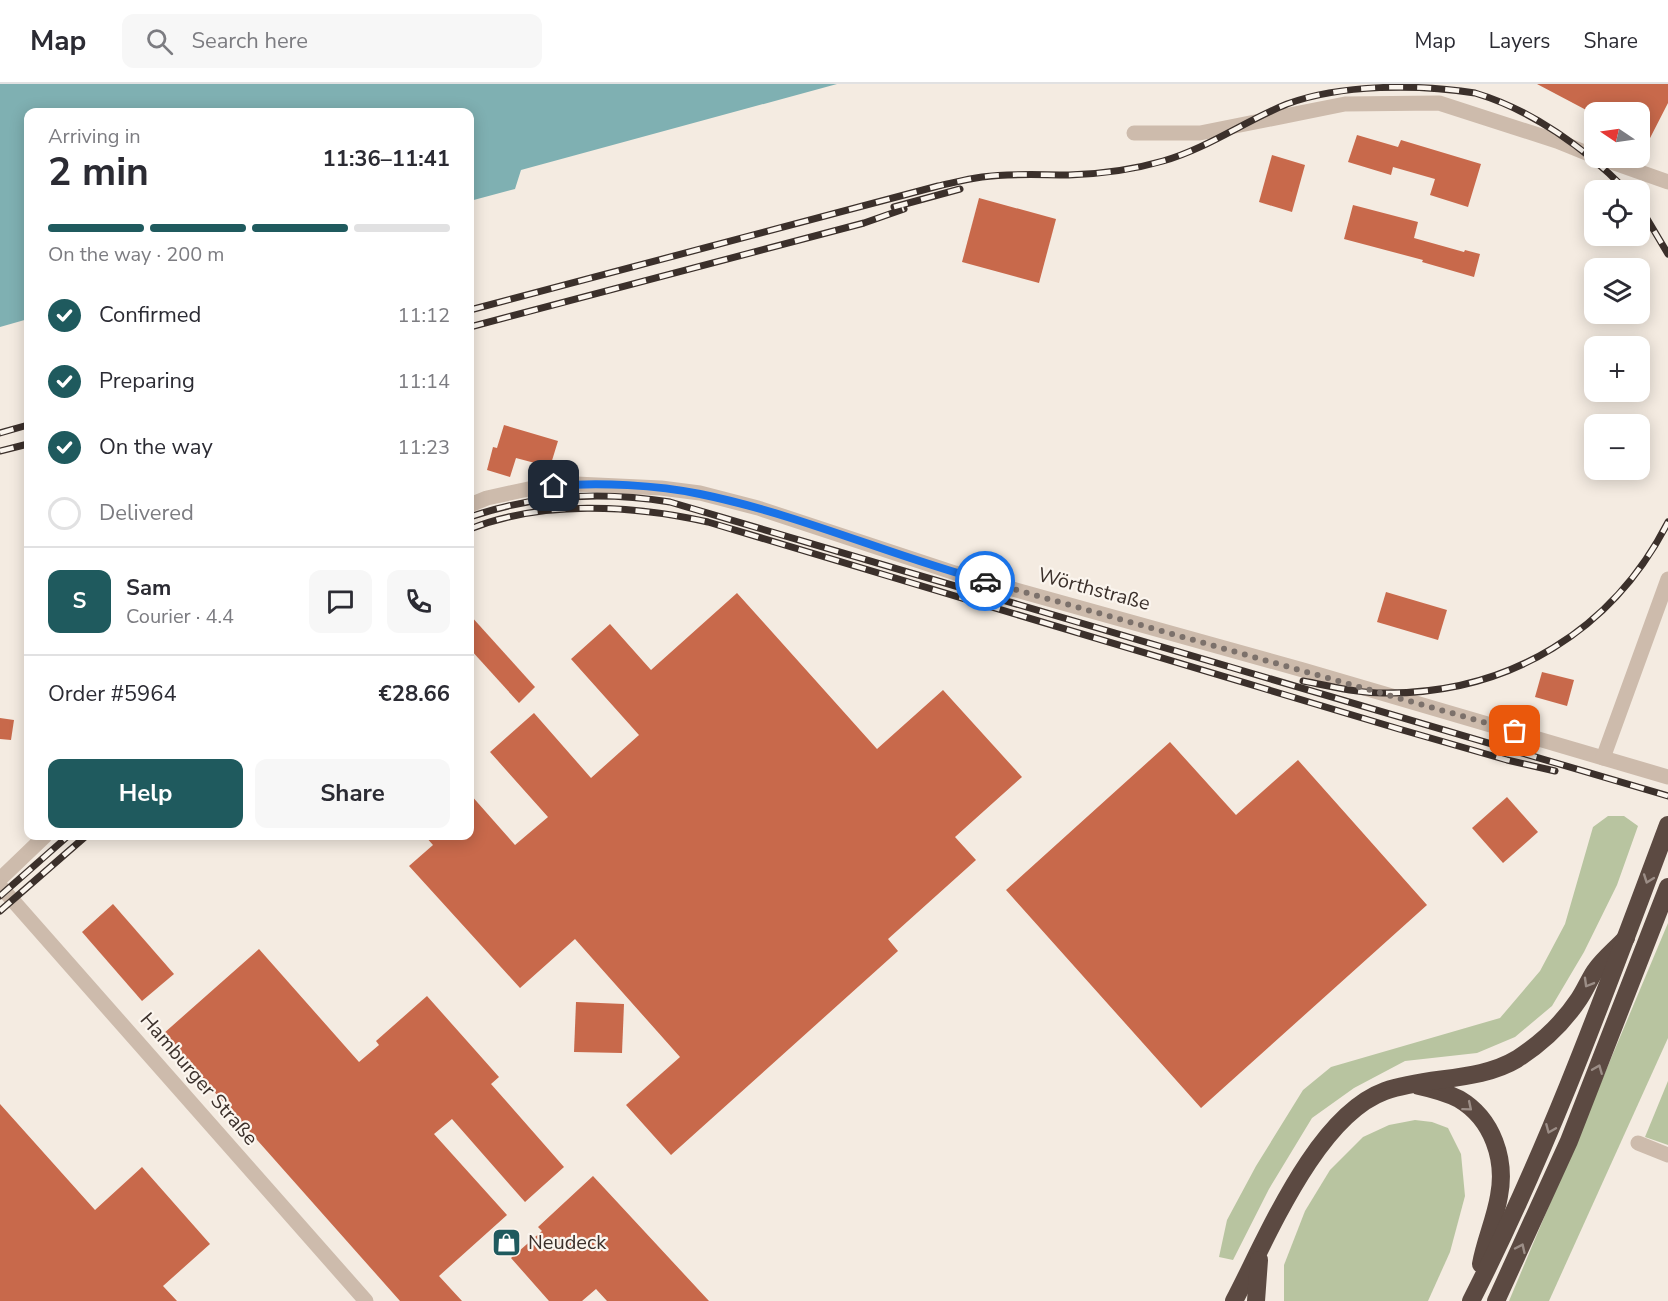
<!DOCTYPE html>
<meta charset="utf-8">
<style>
:root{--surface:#fff;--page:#f7f7f7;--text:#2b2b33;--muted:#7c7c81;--line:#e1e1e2;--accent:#1f5a5e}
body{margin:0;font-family:"Nunito Sans",sans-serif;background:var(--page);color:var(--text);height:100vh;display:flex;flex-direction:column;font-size:22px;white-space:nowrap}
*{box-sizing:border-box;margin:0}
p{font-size:20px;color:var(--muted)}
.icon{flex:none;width:33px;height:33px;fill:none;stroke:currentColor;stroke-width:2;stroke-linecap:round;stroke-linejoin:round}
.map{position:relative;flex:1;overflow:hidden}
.side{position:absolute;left:24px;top:24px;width:450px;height:732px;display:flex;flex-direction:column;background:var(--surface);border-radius:12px;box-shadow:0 3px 15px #0003}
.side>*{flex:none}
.needle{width:39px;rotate:283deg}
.buttons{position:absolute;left:1584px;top:18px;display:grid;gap:12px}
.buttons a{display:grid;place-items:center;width:66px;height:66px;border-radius:12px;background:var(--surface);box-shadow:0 3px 15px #0003;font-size:30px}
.pin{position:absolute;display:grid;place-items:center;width:51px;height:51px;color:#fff;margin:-26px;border-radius:12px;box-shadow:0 3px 9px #0006}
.courier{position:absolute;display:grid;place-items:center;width:60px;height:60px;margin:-30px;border:4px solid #1a73e8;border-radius:50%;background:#fff;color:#222;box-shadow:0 2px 8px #0007}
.head em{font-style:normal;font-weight:700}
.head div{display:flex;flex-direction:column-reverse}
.head{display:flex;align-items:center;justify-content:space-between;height:102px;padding:0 24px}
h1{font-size:39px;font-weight:700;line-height:45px}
.bar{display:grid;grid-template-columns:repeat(4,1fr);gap:9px 6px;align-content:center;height:72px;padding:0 24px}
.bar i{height:8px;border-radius:4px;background:var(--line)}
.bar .selected{background:var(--accent)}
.bar p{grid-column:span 4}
.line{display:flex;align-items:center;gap:15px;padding:0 24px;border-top:2px solid var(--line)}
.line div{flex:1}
.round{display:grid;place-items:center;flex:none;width:63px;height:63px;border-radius:12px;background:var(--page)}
ol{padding:0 24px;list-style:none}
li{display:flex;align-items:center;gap:18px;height:66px}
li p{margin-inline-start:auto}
li .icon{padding:6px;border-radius:50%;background:var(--accent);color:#fff;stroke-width:4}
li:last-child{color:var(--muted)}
li i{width:33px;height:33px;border:3px solid var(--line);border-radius:50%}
.button{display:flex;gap:12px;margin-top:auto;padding:12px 24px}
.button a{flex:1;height:69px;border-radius:12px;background:var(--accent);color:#fff;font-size:24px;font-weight:700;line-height:69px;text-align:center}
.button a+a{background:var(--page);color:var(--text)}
header{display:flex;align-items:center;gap:36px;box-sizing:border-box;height:84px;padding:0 30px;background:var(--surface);border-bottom:2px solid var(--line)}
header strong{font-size:28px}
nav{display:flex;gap:33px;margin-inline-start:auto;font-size:21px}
.search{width:420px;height:54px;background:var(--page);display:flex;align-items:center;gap:15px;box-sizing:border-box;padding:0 21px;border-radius:12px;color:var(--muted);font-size:22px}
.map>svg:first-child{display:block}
.green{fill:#b8c4a0}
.water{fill:#7fb0b2}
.building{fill:#c8694b}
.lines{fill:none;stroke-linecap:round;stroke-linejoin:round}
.minor{stroke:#cdbbac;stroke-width:15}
.highway{stroke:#5c4a42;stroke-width:18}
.rail-casing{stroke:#3b302b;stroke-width:7}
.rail{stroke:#fbf5ee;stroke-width:4.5;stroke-dasharray:14;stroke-linecap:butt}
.oneway{stroke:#9c8e87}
.done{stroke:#7c716b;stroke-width:6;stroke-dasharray:0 10.8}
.route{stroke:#1a73e8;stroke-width:8}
.labels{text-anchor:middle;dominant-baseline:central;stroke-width:4.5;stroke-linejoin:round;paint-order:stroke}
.street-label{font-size:20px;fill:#3b302b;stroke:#fbf5ee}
.poi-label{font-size:20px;fill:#3b302b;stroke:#fbf5ee;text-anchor:start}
</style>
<header>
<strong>Map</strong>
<div class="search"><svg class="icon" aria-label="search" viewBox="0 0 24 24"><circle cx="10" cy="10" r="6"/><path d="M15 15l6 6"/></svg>Search here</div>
<nav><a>Map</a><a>Layers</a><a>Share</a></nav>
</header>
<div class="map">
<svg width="1668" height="1217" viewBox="0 0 1668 1217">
<rect width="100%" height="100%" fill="#f4ebe1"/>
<g class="green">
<path d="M1608 732H1624L1638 742 1617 801 1584 868 1552 922 1515 953 1477 969 1405 977 1354 1004 1312 1034 1269 1105 1233 1176 1219 1173 1227 1136 1256 1082 1303 1006 1331 983 1500 934 1540 887 1565 840 1593 743Z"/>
<path d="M1668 839V954L1549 1217H1509Z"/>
<path d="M1668 997V1061L1645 1053Z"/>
<path d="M1415 1036 1432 1038 1448 1044 1461 1070 1465 1112 1450 1168 1428 1217H1284V1181L1305 1127 1330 1086 1363 1053 1389 1041Z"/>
</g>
<path class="water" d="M0 0H837L521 86 515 105 470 117V28H28V235L0 243Z"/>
<g class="building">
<path d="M1537 0H1668V19L1648 58 1640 54V28H1590Z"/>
<path d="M1357 51 1398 63 1401 56 1481 80 1468 123 1430 111 1435 95 1393 83 1391 91 1348 78Z"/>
<path d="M1272 71 1305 81 1292 128 1259 118Z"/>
<path d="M979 114 1056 135 1039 199 962 178Z"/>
<path d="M1353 121 1418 138 1414 154 1464 168 1465 166 1480 170 1474 193 1422 178 1423 176 1344 155Z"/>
<path d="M504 341 558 357 550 383 516 374 510 393 487 386 493 363 497 364Z"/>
<path d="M1386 508 1447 526 1438 556 1377 538Z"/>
<path d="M737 509 877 665 943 606 1022 693 955 753 976 776 888 855 898 867 671 1071 626 1021 680 973 575 855 520 904 409 782 433 761 425 752H470V710L515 761 548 733 490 668 534 629 591 694 639 651 571 575 610 540 651 586Z"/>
<path d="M470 531 535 603 519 619 470 565Z"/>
<path d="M1542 588 1574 596 1567 622 1535 613Z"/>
<path d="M0 634 14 636 11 656 0 655Z"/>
<path d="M1170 658 1236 731 1298 676 1427 821 1201 1024 1006 806Z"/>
<path d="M1507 713 1538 748 1503 779 1472 744Z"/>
<path d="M113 820 174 890 142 917 82 848Z"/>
<path d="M259 865 359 978 379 961 376 957 427 912 499 993 491 1000 564 1083 525 1118 452 1035 434 1050 507 1131 439 1192 462 1217H400L163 950Z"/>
<path d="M576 918 624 920 622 969 574 968Z"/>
<path d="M0 1020 95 1126 142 1083 210 1160 163 1202 177 1217H0Z"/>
<path d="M593 1092 709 1217H607L596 1205 582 1217H549L511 1174 542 1147 538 1143Z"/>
</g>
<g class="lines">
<g class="minor">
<path d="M1134 49H1200L1345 20 1439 19 1557 57 1594 72"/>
<path d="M1600 74 1668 98"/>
<path d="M470 421 487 414 533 404 576 400 661 404 700 409 758 424 955 489 1303 586 1668 693"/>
<path d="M1603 674 1668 495"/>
<path d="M0 795 45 752"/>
<path d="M0 802 366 1217"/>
<path d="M1638 1059 1668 1071"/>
</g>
<g class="highway">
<path d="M1419 1002C1433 1005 1447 1009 1459 1015 1493 1035 1506 1076 1499 1112 1495 1136 1485 1157 1481 1180"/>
<path d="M1234 1217C1267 1154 1316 1032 1385 1007 1427 992 1479 998 1517 975 1542 959 1563 939 1579 915 1585 906 1589 896 1595 887 1603 875 1616 865 1626 854"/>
<path d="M1256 1217 1259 1176"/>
<path d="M1471 1217C1549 1064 1608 901 1668 741"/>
<path d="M1496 1217 1569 1057 1668 803"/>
</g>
<defs>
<g id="rail">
<path d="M894 123 960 105"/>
<path d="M1640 123 1668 170"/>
<path d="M470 226 938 102C952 99 967 95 982 93 1011 89 1040 91 1069 91 1100 90 1132 86 1163 77 1206 65 1245 37 1287 20 1341 0 1418 0 1475 9 1532 26 1585 64 1626 106"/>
<path d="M470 243 864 139 904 125"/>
<path d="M0 349 28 341"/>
<path d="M0 367 28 360"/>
<path d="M470 433C536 410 601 407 670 418L1668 712"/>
<path d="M470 445C542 416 632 421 708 438L1399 645 1507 676 1555 687"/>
<path d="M1303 597C1331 602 1360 610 1388 609 1510 609 1613 546 1668 438"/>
<path d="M0 812 68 752"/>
<path d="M0 827 86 752"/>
</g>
</defs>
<use href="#rail" class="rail-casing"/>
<use href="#rail" class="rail"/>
</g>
<defs><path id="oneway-chevron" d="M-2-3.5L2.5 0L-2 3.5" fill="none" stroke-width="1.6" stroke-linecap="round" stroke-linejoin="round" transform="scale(1.5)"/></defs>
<g class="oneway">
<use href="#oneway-chevron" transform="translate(1648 795) rotate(110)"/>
<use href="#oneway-chevron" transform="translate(1588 899) rotate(120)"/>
<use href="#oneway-chevron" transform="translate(1598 985) rotate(-68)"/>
<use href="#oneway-chevron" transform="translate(1468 1023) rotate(40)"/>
<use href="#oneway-chevron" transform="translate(1550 1045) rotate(113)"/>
<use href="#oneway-chevron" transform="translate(1521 1164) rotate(-65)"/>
</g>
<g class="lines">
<path class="done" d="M985 497 1515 647"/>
<path class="route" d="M554 402C599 398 657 401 700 410 798 430 889 471 985 497"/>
</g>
<defs>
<symbol id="shop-square" viewBox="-11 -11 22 22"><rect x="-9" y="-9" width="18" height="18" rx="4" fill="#1f5a5e" stroke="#fbf5ee"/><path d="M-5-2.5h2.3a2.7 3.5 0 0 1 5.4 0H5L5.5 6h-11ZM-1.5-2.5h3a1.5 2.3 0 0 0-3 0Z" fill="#fff"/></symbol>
</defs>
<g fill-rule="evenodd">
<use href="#shop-square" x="490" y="1142" width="33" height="33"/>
</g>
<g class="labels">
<g class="street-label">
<text transform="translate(1094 505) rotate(15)">Wörthstraße</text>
<text transform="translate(199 995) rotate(49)">Hamburger Straße</text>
</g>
<g class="poi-label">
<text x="528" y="1158">Neudeck</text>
</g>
</g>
</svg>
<div class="buttons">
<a><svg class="needle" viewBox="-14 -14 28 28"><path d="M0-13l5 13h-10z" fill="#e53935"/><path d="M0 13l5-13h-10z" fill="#7c7c81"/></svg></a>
<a><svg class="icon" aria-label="locate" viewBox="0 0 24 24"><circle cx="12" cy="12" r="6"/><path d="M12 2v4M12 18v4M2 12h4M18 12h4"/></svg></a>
<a><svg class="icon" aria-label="layers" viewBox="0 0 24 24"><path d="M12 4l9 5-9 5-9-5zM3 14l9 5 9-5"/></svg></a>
<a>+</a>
<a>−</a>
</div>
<div class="pin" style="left:1515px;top:647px;background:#ea580c"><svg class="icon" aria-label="bag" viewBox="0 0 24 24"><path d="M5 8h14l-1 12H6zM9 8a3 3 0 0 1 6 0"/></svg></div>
<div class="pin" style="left:554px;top:402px;background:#1f2937"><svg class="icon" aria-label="home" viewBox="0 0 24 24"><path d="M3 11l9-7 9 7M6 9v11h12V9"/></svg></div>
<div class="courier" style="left:985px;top:497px"><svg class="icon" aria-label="car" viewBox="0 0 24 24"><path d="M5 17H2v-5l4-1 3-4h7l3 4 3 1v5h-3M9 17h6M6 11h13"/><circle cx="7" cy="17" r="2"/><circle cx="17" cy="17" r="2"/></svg></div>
<section class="side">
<div class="head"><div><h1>2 min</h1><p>Arriving in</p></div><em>11:36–11:41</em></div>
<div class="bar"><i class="selected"></i><i class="selected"></i><i class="selected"></i><i></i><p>On the way · 200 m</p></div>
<ol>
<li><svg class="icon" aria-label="check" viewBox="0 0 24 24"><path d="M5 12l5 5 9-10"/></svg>Confirmed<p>11:12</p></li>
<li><svg class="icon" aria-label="check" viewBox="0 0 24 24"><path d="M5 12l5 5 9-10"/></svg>Preparing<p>11:14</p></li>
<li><svg class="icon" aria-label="check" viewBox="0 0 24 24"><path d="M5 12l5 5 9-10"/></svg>On the way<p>11:23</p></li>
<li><i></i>Delivered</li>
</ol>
<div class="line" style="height:108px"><b class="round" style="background:var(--accent);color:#fff">S</b><div><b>Sam</b><p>Courier · 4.4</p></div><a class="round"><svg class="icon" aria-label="chat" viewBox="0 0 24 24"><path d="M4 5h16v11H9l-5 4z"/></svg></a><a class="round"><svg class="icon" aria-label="phone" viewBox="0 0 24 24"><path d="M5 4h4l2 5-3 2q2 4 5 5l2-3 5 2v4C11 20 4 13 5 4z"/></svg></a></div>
<div class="line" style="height:78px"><div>Order #5964</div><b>€28.66</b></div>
<div class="button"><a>Help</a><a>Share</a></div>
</section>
</div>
